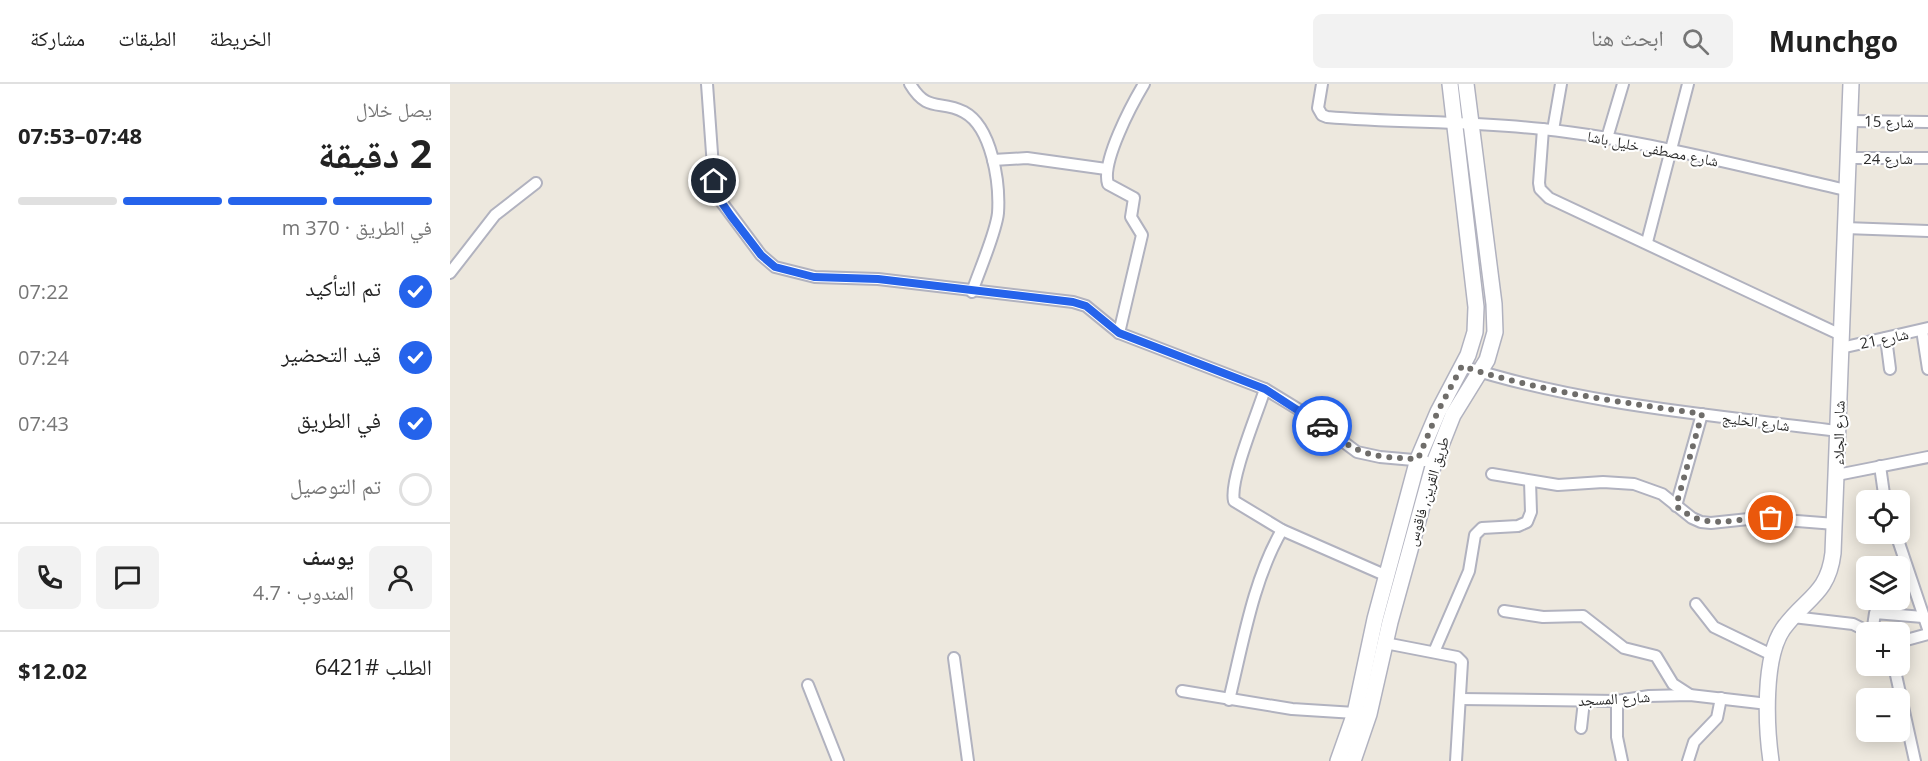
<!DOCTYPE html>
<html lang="ar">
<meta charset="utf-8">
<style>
:root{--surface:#fff;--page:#f2f2f2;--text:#222;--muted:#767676;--line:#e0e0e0;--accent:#2563eb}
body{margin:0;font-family:"Open Sans","Noto Naskh Arabic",sans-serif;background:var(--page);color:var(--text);direction:rtl;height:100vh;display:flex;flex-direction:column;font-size:22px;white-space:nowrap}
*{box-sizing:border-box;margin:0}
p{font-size:20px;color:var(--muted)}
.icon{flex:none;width:33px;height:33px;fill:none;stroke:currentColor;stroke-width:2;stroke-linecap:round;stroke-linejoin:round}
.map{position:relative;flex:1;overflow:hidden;direction:ltr}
.sheet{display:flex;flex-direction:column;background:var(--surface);width:450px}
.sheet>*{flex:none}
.controls{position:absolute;left:1406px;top:406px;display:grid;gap:12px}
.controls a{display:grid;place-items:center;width:54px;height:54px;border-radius:9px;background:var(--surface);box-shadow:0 3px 15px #0003;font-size:30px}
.pin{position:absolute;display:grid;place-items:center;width:51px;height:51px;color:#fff;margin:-26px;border:3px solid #fff;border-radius:50%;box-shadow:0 2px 6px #0007}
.courier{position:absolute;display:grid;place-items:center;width:60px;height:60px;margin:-30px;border:4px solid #2563eb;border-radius:50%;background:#fff;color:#222;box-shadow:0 2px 8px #0007}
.head em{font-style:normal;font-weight:700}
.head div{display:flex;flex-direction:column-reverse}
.head{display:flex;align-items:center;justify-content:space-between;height:102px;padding:0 18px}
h1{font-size:39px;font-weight:700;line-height:45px}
.bar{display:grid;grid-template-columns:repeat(4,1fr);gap:9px 6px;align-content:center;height:72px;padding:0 18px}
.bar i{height:8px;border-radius:4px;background:var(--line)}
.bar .active{background:var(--accent)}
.bar p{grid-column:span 4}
.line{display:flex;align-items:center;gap:15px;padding:0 18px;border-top:2px solid var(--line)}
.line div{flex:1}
.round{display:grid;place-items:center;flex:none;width:63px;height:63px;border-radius:9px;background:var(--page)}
ol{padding:0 18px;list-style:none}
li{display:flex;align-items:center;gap:18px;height:66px}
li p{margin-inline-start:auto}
li .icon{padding:6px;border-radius:50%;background:var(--accent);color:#fff;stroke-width:4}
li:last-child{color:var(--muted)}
li i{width:33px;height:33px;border:3px solid var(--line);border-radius:50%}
header{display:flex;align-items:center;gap:36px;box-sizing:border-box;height:84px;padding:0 30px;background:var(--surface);border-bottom:2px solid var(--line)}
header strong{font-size:28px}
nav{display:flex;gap:33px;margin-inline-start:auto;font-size:21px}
.search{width:420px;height:54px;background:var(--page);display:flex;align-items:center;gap:15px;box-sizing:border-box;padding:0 21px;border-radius:9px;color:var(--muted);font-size:22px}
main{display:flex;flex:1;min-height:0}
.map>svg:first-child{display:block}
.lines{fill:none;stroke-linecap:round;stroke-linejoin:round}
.street-casing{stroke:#b1b2bf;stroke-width:14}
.secondary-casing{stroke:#b1b2bf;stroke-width:18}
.street{stroke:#fff;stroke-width:10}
.secondary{stroke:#fff;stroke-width:15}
.done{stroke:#6f6d6a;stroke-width:6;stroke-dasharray:0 10.8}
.route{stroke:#2563eb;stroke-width:8}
.labels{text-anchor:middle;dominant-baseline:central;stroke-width:4.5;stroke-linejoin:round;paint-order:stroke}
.street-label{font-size:15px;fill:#2b2b2b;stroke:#fff}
</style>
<header>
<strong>Munchgo</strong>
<div class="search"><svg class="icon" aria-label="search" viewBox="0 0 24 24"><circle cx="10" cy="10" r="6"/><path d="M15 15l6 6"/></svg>ابحث هنا</div>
<nav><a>الخريطة</a><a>الطبقات</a><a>مشاركة</a></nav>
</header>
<main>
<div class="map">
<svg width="1478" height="677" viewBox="0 0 1478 677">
<rect width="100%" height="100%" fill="#ede8de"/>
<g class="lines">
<defs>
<g id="street">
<path d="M257 0 264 97 270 116 311 171 325 183 365 193 428 195 623 218 636 222 669 249 815 305 856 330 907 368 930 373 975 377"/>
<path d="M460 0C478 30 490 15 514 28 542 43 550 99 548 129 546 149 529 187 522 208"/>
<path d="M872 0 868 24 872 31 877 33C949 39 1020 37 1092 45 1195 56 1296 83 1396 106"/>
<path d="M1400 37 1478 38"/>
<path d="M1093 45 1089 99 1090 105 1099 114 1391 251"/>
<path d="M1103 46 1111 0"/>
<path d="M1157 54 1173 0"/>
<path d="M1398 74H1478"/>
<path d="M543 76 577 74 656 85"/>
<path d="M1395 144 1478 147"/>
<path d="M1197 158 1238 0"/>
<path d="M0 189 45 131 86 99"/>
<path d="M1472 246 1478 285"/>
<path d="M669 249 692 151 681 133 684 114 658 100C651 78 682 20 694 0"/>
<path d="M1436 254 1440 285"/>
<path d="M1391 264 1478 244"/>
<path d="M1012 282C1133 321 1263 331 1388 347"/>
<path d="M815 305C808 328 779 396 784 417L832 446 937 492"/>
<path d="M1430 382 1435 417"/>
<path d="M1042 390 1108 401 1153 398 1184 400 1212 410 1242 434 1251 438 1261 439 1308 434 1385 440"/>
<path d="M1387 391 1478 373"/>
<path d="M1226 422 1252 330"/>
<path d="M1446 450 1478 545"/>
<path d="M1246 520 1264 543 1322 571"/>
<path d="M1054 527 1093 533 1133 532 1174 564 1206 572 1223 600 1240 611"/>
<path d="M1343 533 1403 540 1421 549"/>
<path d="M1422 549 1425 529 1473 533"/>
<path d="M1449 558 1478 550"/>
<path d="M935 559 1007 573 1012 578 1006 677"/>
<path d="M984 568 1019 487 1025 451 1032 444 1068 442 1077 438 1081 428 1080 397"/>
<path d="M504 574 518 677"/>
<path d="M1444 582 1465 677"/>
<path d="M358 601 388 677"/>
<path d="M732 607 842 625 905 629"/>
<path d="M1010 615 1167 617 1199 612 1240 611 1318 620"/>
<path d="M779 616C793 559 803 496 832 446"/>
<path d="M1167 617V653L1172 677"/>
<path d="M1131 644 1134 617"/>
<path d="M1238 677 1244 658 1267 634 1271 614"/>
</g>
<g id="secondary">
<path d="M888 677 905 629 925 535 968 375 988 328 1018 271 1025 248 1026 223 1000 0"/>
<path d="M903 677 919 630 940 538 984 379 1003 331 1037 276 1045 248 1044 220 1016 0"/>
<path d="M1321 677C1316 642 1313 574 1333 545 1355 514 1378 511 1383 469L1401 0"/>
</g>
</defs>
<use href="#street" class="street-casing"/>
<use href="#secondary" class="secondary-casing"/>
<use href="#street" class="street"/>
<use href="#secondary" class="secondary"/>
</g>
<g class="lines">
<path class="done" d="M872 342C909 372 922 373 968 375L988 327 1012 282C1090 308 1172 318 1252 330L1226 422C1258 449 1283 433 1321 434"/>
<path class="route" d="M264 97 270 116 281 132 311 171 325 183 364 193 428 195 623 218 636 222 669 249 815 305 872 342"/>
</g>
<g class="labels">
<g class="street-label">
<text transform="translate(1439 37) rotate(1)">شارع 15</text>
<text transform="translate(1203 64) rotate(11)">شارع مصطفى خليل باشا</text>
<text x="1438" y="74">شارع 24</text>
<text transform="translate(1434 254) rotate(-12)">شارع 21</text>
<text transform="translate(1306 337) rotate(7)">شارع الخليج</text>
<text transform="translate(1388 349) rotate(-89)">شارع الجلاء</text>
<text transform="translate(977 407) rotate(-73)">طريق القرين, فاقوس</text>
<text transform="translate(1164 614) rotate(-3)">شارع المسجد</text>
</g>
</g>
</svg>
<div class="controls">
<a><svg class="icon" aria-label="locate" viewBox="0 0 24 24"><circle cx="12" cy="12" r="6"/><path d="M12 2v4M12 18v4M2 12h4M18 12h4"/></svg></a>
<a><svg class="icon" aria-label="layers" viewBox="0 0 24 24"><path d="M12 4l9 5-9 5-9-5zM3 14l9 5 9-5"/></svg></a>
<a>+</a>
<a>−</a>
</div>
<div class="pin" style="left:1321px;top:434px;background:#ea580c"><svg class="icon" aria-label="bag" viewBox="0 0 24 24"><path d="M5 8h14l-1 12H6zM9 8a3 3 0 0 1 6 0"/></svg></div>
<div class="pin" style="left:264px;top:97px;background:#1f2937"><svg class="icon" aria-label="home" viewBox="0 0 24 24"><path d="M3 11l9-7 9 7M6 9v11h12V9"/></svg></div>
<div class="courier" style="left:872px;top:342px"><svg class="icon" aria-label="car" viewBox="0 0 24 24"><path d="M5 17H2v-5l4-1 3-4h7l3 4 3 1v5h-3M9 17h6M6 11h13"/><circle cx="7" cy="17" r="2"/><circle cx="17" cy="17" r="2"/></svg></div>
</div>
<section class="sheet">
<div class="head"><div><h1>2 دقيقة</h1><p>يصل خلال</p></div><em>07:48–07:53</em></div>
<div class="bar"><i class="active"></i><i class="active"></i><i class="active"></i><i></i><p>في الطريق · 370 m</p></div>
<ol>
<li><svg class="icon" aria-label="check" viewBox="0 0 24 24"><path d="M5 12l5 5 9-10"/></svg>تم التأكيد<p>07:22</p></li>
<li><svg class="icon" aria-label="check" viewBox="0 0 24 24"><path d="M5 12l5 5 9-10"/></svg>قيد التحضير<p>07:24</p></li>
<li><svg class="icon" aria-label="check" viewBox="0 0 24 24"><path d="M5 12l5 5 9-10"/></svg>في الطريق<p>07:43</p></li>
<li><i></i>تم التوصيل</li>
</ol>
<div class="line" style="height:108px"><a class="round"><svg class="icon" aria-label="person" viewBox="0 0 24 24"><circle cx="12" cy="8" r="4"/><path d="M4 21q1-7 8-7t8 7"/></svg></a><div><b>يوسف</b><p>المندوب · 4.7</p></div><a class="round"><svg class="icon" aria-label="chat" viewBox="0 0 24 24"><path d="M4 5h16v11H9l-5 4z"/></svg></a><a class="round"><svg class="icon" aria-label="phone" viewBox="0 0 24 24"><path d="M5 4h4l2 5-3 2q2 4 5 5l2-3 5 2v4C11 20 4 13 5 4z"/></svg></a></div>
<div class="line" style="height:78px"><div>الطلب #6421</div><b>$12.02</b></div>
</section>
</main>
